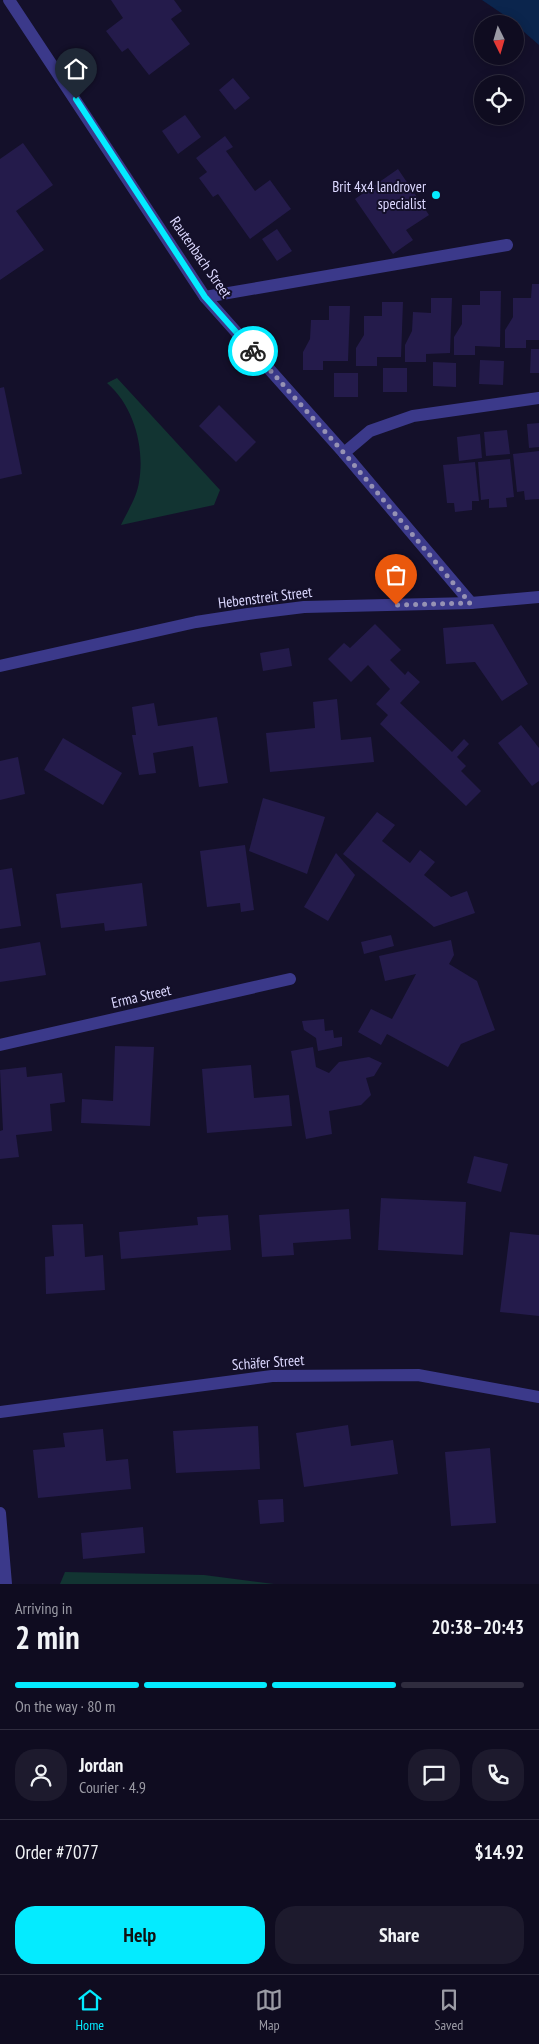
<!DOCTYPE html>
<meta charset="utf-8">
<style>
:root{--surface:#0f0c20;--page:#1d1a2d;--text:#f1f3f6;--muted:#9b9ba5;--line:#2f2c3e;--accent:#04ebff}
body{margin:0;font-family:"PT Sans Narrow",sans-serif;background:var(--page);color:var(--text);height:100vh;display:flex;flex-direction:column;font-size:19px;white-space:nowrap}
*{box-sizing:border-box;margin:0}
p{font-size:16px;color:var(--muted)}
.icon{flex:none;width:28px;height:28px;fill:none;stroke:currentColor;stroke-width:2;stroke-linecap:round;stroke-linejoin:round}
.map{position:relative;height:1584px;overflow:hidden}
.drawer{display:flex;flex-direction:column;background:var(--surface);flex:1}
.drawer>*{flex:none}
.needle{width:32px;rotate:175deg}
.buttons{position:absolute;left:474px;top:15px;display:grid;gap:10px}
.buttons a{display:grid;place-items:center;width:50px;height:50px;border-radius:50%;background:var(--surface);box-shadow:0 2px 12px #0003,0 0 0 1px var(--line);font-size:25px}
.pin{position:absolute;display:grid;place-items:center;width:42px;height:42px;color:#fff;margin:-51px -21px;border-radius:50% 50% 50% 0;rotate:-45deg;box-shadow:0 0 5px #0007}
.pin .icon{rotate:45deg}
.courier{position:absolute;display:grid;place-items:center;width:50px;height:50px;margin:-25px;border:4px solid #04ebff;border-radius:50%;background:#fff;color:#222;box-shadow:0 1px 6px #0007}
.head em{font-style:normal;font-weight:700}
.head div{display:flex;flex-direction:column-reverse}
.head{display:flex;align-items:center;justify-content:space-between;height:85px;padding:0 15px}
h1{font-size:32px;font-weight:700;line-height:38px}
.bar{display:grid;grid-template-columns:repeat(4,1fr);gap:8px 5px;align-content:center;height:60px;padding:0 15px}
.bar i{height:6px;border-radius:4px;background:var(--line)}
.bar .current{background:var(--accent)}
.bar p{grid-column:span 4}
.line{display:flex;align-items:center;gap:12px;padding:0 15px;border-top:1px solid var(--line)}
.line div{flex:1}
.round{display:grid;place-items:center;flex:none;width:52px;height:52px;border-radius:20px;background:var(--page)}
.button{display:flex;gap:10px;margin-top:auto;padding:10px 15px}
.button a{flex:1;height:58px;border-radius:20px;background:var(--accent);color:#111;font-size:20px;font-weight:700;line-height:58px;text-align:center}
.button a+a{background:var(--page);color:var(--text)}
.tab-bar{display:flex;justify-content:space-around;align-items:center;height:70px;border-top:1px solid var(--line);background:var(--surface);font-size:14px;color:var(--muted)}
.tab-bar a{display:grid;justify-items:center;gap:2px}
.tab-bar .current{color:var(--accent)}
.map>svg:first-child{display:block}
.green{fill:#123432}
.water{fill:#0b254d}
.building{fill:#241b4b}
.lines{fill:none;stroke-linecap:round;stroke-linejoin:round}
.minor{stroke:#3b398a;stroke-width:12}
.done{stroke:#9692b4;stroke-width:5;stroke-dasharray:0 9}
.route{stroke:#04ebff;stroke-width:6}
.poi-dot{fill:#04ebff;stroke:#14102a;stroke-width:2}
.labels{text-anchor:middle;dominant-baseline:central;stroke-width:4;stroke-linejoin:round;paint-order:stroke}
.poi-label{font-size:15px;fill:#dcd8ff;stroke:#14102a;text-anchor:end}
.street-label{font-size:15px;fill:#dcd8ff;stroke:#14102a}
</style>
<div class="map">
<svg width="539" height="1584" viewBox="0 0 539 1584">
<rect width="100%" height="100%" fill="#14102a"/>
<g class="green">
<path d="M117 378 220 490 214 505 121 525C127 512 137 497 139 482 145 448 134 406 107 383Z"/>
<path d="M65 1572 204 1575 274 1584H60Z"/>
</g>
<path class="water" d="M482 0H539V45L507 17Z"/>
<g class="building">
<path d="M111 0H174L182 11 171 19 190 44 149 75 128 48 122 52 106 31 123 18Z"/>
<path d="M233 78 250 98 235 110 219 90Z"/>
<path d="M185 115 201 137 178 154 162 131Z"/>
<path d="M225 136 233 147 226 151 255 191 270 180 291 209 250 239 218 194 213 197 199 178 207 172 196 158Z"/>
<path d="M23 143 53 185 16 211 44 250 0 280V159Z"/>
<path d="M398 169 429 215 406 230 413 240 393 254 355 199Z"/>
<path d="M277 229 292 251 277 261 262 239Z"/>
<path d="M532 284H539V340H526V348H505V330L513 317V298H531Z"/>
<path d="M480 291H501L500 347 475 346V355H454V337L462 324V305H480Z"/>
<path d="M431 298H452L450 353 426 354V362H405V345L412 331 413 312 431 313Z"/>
<path d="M382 302H403L401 357H377V366H356V348L364 335V316H382Z"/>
<path d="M329 306H350L348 361H323V370H303V352L310 339 311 320H329Z"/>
<path d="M531 349H539V373H530Z"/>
<path d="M480 360 504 361 503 385 479 384Z"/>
<path d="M433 362 456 363V387L433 386Z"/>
<rect x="383" y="368" width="24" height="24"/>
<rect x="334" y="373" width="24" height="24"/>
<path d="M4 387 22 474 0 479V388Z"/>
<path d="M219 405 256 442 236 462 199 426Z"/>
<path d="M539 423V447L529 448 527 424Z"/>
<path d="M507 430 510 454 486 456 484 432Z"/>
<path d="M480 434 482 458 459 461 457 437Z"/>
<path d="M539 451V499L525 500 524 491 517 492 513 454Z"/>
<path d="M510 459 514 497 506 498 507 507 489 508V499L481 500 478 462Z"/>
<path d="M475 462 479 501H472V510L455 512 454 503H447L443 465Z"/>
<path d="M375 624 401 650 390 660 405 675 408 671 420 682 400 703 452 752 464 739 469 744 457 757 466 766 461 771 481 791 466 806 380 724 388 715 376 704 390 689 368 665 351 682 328 659 344 643 350 648Z"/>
<path d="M493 624 528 684 502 701 475 662 446 664 443 628Z"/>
<path d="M289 648 292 666 263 671 260 653Z"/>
<path d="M337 699 341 740 371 737 374 762 270 772 266 733 315 728 313 702Z"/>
<path d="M154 703 158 726 217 717 228 783 199 787 193 746 153 753 156 773 139 775 132 735H136L132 707Z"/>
<path d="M521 725 539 748V781L532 786 498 743Z"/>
<path d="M63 738 122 773 103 805 44 770Z"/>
<path d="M18 757 25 794 0 800V761Z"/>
<path d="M263 798 325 817 307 874 249 851Z"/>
<path d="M377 812 395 825 382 841 410 863 420 850 435 862 424 875 451 897 467 891 475 913 434 927 343 854Z"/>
<path d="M245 845 254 910 241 912 240 903 207 907 200 851Z"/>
<path d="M336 853 355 875 328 921 304 907Z"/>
<path d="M12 868 21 926 0 929V870Z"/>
<path d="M142 883 147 926 105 931 104 923 61 928 56 894Z"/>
<path d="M391 935 394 946 364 954 361 942Z"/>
<path d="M451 940 454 955 449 964 477 981 495 1030 461 1044 448 1067 387 1034 381 1045 358 1032 371 1009 392 1019 416 974 385 981 379 956Z"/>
<path d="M40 942 46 975 0 982V949Z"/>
<path d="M324 1019 325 1031 333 1030 334 1038 342 1037V1046L318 1051 316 1038 304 1030 302 1021Z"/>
<path d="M115 1046 154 1047 150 1126 81 1123 82 1099 113 1101Z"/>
<path d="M313 1047 316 1067 329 1073 339 1062 369 1057 382 1063 374 1076 366 1078 371 1095 361 1105 329 1111 332 1134 306 1139 291 1051Z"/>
<path d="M251 1065 254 1098 289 1095 292 1126 207 1133 202 1069Z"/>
<path d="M26 1067 27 1077 62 1073 65 1102 50 1104 52 1131 16 1135 19 1157 0 1159V1131L3 1130 0 1070Z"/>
<path d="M474 1156 508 1164 501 1192 467 1183Z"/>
<path d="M381 1198 466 1202 463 1255 378 1250Z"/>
<path d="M349 1209 351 1239 293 1243 294 1255 262 1257 259 1215Z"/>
<path d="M228 1215 231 1250 121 1259 119 1232 198 1225 197 1217Z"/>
<path d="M83 1224 85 1257 103 1255 105 1290 46 1294 45 1257 54 1256 52 1225Z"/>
<path d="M510 1232 539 1235V1316L500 1312Z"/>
<path d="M348 1425 351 1446 393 1440 398 1474 304 1487 296 1433Z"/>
<path d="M258 1426 260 1469 176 1473 173 1431Z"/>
<path d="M103 1429 106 1461 128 1459 131 1489 38 1498 33 1450 65 1447 63 1433Z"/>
<path d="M490 1448 496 1523 451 1526 445 1452Z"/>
<path d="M283 1499 284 1522 260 1524 258 1500Z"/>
<path d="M143 1527 145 1553 83 1559 81 1533Z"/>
</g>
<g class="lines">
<g class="minor">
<path d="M9 0 205 297 344 453 471 603"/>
<path d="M205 297 507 245"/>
<path d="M344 453 370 431 413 416 539 398"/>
<path d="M0 666 196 622 248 614 304 607 471 603 539 597"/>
<path d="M0 1045 290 979"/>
<path d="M0 1412 272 1376 418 1375 539 1397"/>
<path d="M0 1513 6 1584"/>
</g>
</g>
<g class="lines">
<path class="done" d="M253 351 344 453 470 603 396 605"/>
<path class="route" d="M76 99 205 297 253 351"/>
</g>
<circle class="poi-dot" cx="436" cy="195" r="5"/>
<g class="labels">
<g class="poi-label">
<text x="426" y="186">Brit 4x4 landrover<tspan x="426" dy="17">specialist</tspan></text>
</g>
<g class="street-label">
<text transform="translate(201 257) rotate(55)">Rautenbach Street</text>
<text transform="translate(265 597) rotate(-7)">Hebenstreit Street</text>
<text transform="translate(141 996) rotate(-13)">Erma Street</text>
<text transform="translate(268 1362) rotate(-4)">Schäfer Street</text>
</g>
</g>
</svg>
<div class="buttons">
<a><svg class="needle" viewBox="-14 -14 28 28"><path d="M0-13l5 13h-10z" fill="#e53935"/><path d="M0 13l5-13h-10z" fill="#9b9ba5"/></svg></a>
<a><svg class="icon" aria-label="locate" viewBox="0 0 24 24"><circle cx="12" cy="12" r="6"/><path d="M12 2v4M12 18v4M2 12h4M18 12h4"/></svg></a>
</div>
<div class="pin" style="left:396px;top:605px;background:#ea580c"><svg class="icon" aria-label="bag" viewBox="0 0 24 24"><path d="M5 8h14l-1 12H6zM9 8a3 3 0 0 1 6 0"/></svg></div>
<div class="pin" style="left:76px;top:99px;background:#1f2937"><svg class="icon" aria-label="home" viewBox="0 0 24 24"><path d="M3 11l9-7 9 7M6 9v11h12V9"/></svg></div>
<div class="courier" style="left:253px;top:351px"><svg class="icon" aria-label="bike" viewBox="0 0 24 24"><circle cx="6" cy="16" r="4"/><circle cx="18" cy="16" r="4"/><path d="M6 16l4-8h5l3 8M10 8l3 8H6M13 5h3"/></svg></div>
</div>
<section class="drawer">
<div class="head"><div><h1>2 min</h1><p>Arriving in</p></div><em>20:38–20:43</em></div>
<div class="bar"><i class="current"></i><i class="current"></i><i class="current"></i><i></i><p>On the way · 80 m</p></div>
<div class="line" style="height:90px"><a class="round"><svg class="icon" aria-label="person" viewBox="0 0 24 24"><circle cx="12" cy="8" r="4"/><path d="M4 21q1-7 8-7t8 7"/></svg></a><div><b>Jordan</b><p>Courier · 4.9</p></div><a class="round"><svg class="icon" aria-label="chat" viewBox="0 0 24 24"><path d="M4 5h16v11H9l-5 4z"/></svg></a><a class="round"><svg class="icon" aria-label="phone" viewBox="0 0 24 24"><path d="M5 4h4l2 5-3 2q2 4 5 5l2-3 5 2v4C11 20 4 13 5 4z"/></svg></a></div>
<div class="line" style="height:65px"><div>Order #7077</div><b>$14.92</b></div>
<div class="button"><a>Help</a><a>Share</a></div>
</section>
<nav class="tab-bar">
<a class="current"><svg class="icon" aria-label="home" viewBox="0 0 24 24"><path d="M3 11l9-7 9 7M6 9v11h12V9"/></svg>Home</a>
<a><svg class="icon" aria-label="map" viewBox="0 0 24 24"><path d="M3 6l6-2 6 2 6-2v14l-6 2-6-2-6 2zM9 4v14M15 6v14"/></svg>Map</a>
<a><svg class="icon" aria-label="saved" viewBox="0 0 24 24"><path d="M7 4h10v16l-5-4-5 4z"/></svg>Saved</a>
</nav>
